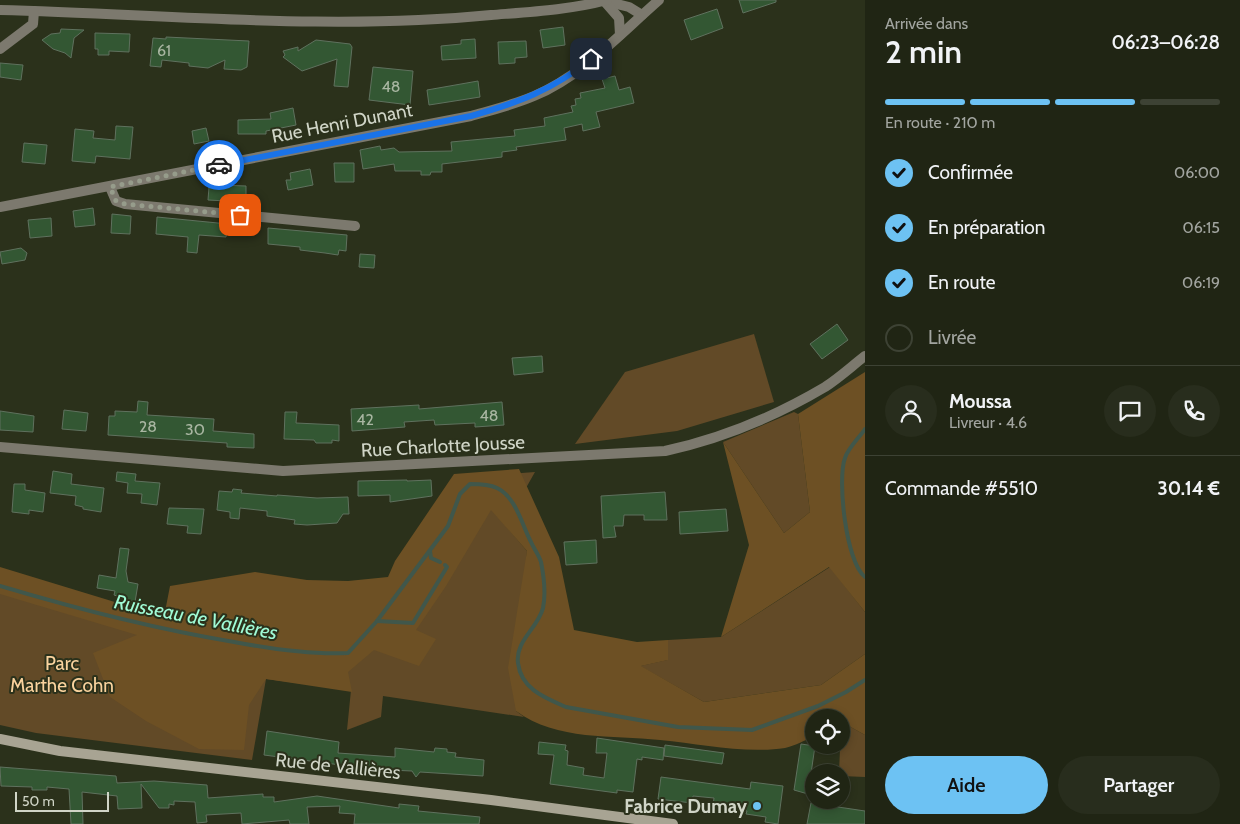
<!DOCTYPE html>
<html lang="fr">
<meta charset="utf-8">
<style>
:root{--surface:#202514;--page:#282d1d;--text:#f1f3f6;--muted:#a2a5a0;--line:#3d4234;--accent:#6dc2f3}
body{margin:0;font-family:Cabin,sans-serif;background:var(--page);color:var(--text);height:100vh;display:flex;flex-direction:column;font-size:19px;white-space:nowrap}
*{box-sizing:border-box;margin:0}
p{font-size:16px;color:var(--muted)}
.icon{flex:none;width:28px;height:28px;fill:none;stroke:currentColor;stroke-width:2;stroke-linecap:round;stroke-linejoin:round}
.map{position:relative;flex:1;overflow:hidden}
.details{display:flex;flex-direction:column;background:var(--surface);width:375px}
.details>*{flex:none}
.fabs{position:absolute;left:805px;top:709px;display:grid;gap:10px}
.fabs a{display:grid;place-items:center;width:45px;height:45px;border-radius:50%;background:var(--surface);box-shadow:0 2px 8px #0003,0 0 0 1px var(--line);font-size:25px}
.scale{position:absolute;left:15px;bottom:12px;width:94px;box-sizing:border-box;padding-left:5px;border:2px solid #d0d5c7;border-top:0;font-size:14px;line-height:18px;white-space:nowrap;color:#d0d5c7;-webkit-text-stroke:4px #2b311b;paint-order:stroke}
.pin{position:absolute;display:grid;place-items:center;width:42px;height:42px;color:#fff;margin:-21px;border-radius:10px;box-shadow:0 2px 8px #0006}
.courier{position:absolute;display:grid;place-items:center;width:50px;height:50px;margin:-25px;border:4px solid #1a73e8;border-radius:50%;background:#fff;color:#222;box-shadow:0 1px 6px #0007}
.overview em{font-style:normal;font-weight:600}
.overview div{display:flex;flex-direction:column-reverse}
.overview{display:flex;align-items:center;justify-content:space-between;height:85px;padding:0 20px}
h1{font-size:32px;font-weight:600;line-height:38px}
.bar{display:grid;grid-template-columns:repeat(4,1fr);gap:8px 5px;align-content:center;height:60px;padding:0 20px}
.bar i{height:6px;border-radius:4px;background:var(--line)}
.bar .selected{background:var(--accent)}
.bar p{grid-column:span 4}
.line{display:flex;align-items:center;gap:12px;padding:0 20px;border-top:1px solid var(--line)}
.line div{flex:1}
.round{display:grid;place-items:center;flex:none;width:52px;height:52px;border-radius:26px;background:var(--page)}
ol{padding:0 20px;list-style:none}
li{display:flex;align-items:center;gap:15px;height:55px}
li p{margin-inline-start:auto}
li .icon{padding:5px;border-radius:50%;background:var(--accent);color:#111;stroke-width:4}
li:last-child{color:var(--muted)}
li i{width:28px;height:28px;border:2px solid var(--line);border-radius:50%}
.action{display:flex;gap:10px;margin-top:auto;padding:10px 20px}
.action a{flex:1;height:58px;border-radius:30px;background:var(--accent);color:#111;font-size:20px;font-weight:600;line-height:58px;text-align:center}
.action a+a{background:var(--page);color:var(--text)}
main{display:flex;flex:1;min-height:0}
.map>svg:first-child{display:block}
.green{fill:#624a27}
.forest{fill:#6d5024}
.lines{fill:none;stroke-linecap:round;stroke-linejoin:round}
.stream{stroke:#40574b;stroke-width:4}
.building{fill:#335733;stroke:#5f715e}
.street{stroke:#7c796e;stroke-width:10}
.secondary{stroke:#a8a493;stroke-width:10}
.done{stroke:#969c8b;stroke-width:5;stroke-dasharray:0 9}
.route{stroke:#1a73e8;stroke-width:6}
.poi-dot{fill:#6dc2f3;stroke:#2b311b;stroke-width:2}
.labels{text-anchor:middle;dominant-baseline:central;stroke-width:4;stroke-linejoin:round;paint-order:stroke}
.number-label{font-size:16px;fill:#a9b6a2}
.street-label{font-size:19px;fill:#d0d5c7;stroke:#2b311b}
.park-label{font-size:19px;fill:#fad39e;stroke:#2b311b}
.poi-label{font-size:19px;font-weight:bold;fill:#d0d5c7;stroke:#2b311b;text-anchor:end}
.water-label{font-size:20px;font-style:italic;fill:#a0fbd6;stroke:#2b311b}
</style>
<main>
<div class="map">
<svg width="865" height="824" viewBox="0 0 865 824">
<rect width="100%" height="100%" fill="#2b311b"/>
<g class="green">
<path d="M754 334 774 402 677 431 575 444 625 372Z"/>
<path d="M794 412 798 414 810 512 784 533 723 442Z"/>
<path d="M535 472 505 525 527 551 516 711 524 717 383 696 381 717 347 730 351 690 266 679 252 760 36 733 0 725V593L333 656 467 477Z"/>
<path d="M830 567 865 612V654L821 685 704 702 640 666 667 660 668 640 721 637Z"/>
<path d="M847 725 865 735V777L841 776V772H839L841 727Z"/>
</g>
<g class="forest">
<path d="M865 372V612L829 567 721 637 749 545 723 442 784 533 810 512 798 414Z"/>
<path d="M519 469 559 557 574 630 637 642 668 640V660L641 666 704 702 821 685 865 654V735L847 725 841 727V718H814V737C804 740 795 746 785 748 744 754 701 744 660 740 612 735 557 741 516 711L508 668 527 551 491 510 446 586 416 630 436 639 419 666 374 650 348 672 352 692 266 679 249 705 244 750 199 749 146 721 110 697 93 653 137 635 0 594V567L164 617 170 586 255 572 307 580 348 581 388 577 395 561 454 474Z"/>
</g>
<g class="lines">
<g class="stream">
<path d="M865 429C859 438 848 448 845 458 837 479 846 563 865 577"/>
<path d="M430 551 431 558 440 562"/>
<path d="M0 586C77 609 155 629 234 642 271 649 310 655 348 653L377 621 448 526 460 494 470 484C479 484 489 484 497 488 516 497 522 525 531 542 534 549 539 555 541 562 544 577 546 594 543 608 538 628 515 641 518 663 521 689 545 698 566 707L678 727 752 730 818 706 846 692 865 680"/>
<path d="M377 621 413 623 447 567 445 565"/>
</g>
</g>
<g class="building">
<path d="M739 0H776V2L743 13Z"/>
<path d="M717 9 723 28 691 40 684 20Z"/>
<path d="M563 27 565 45 543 48 540 30Z"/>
<path d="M61 29 84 30 74 38 71 58 65 53 53 49 42 40 51 34 60 33Z"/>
<path d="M95 33 130 34 129 52 109 51V55H98V49H95Z"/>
<path d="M166 37 249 41 247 67 241 70 224 69 225 60 208 68 189 66V63L162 60 161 67 150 66 153 38 166 39Z"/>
<path d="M475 39 476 58 442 60 441 46 461 44V40Z"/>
<path d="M316 40 350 44 352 47 348 87 334 86 337 59 302 71 283 57 285 55 283 51 298 47V51Z"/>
<path d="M526 41 527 57 515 58V63L499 64 498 42Z"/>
<path d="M0 63 23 65 21 80 0 77Z"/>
<path d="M373 67 413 71 410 105 369 100Z"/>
<path d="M615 76 619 90 630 87 634 103 596 112 600 127 583 131 582 124 564 128 566 140 516 147 517 150 502 152V157L442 164V172H431L430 175H421V171H395L394 164 363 169 360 150 380 146 381 150 394 148 399 152 452 151 451 142 515 136 514 130 545 126 544 118 573 112 571 106 576 105 575 99 581 98 580 93 605 88 602 79Z"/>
<path d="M478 81 480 97 429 105 427 90Z"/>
<path d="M293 108 296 125 266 131V134H238V120L271 119 270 113Z"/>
<path d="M116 126 133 127 130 159 96 156 95 163 72 161 75 129 94 131 93 138 115 140Z"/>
<path d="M206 128 209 141 194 144 192 131Z"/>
<path d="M24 143 47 145 45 164 22 162Z"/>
<path d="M334 163H354V182H335Z"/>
<path d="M310 169 313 185 288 190 286 180H291L290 173Z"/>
<path d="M219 185 246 186V202L208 200 209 187 219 188Z"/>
<path d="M93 208 95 225 75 227 73 211Z"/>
<path d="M112 214 131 216 130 234 111 233Z"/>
<path d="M157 217 228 224 226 237 199 235 197 253 187 252 188 237 156 234Z"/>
<path d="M51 218 52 236 30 238 28 220Z"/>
<path d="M268 228 347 235 346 251 339 250 338 255 325 253 300 250V247L268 244Z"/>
<path d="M21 248 27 253 25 260 2 264 0 252Z"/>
<path d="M360 254 375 255 374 268 359 267Z"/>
<path d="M837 324 848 340 822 359 810 344Z"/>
<path d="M542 356 543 372 514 375 512 358Z"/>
<path d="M138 401 148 402 147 415 214 419 213 431 254 434V448L227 447V443L108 435 109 416H115V411L137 412Z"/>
<path d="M502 402 504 425 475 427V423L435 425 434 420 404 422 405 427 352 431 351 409 419 405V409Z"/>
<path d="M64 410 88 413 86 431 62 429Z"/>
<path d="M0 411 34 416 33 432 0 430Z"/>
<path d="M285 412H297L296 423 339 425V441L332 440V443H316L314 440 284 439Z"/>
<path d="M53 471 72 474 71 484 104 488 101 512 83 509V507L75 505 76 496 50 493Z"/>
<path d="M117 472 136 474 135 481 160 483 157 505 141 503 142 494 127 493 128 483 116 481Z"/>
<path d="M407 480V481L431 480 432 496 390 502V495L358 496V481Z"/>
<path d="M14 484H25V490L45 493 43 512 29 510V514L12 512Z"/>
<path d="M233 489 242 490 241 493 277 496V495L317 498 348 497 349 514H343L337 523 307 525 294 524 295 520 267 516V511L240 508 239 519 230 518V512L217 510 219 491 232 492Z"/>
<path d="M665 492 667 520H644V515H624L623 526H614L616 537 603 538 601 496Z"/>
<path d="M169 508 204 509 201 534 187 533 188 526 167 524Z"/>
<path d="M726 509 728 531 680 534 679 512Z"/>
<path d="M596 540 597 563 566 565 564 542Z"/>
<path d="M120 548 129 549 126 571 128 582 138 584 135 602 114 595 115 591 97 588 99 575 116 578Z"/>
<path d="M267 731 339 742 338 753 395 757V748L434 752 435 748 447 749V752L456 753 455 757 484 760 483 776 420 772 416 777 412 771 389 770V774L355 771 356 767 264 755Z"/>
<path d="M597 738 664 748 663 760 642 757V760L637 759 633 792 617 790V793L550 784 554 755 538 754 539 742 566 745 565 750 568 751 567 765 584 768 583 775 604 778 607 753H596Z"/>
<path d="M801 744 815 746 808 794 794 790Z"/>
<path d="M665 745 724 753 722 764 664 756Z"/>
<path d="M0 767 116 776 117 783 154 781 207 785 208 798 263 794V797H274V802L317 796 399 808V804L419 806 418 811 480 817 479 824H354L355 814 339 813 340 806 307 807 309 824H290L289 820 242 824 241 813 206 815 207 822 197 823 195 802 174 801V805L169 804V808H159L141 784 142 808 118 809 117 796 82 792 83 824H71L69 789 47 787V790H32V787L1 786Z"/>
<path d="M661 777 750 789 751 782 783 786 778 824 765 822 766 817 746 814 747 811 713 806 714 798 693 796 692 803 658 799Z"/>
<path d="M811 803 865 811V824H807Z"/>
</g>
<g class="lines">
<g class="street">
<path d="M604 1 629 7 642 15"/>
<path d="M605 2 619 18 620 35"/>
<path d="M0 10C164 14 328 31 491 15 529 12 570 10 607 0"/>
<path d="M0 49 33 24 34 11"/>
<path d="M110 187 116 201 125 204 355 226"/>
<path d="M0 207 471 116C492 110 513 105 534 96 582 76 620 34 659 0"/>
<path d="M0 447 283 471 665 451C720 439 776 416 825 387 839 378 852 366 865 356"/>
</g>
<path class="secondary" d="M0 739 60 751 491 800 673 824"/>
</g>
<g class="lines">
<path class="done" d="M219 165 110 187 116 201 125 204 240 215"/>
<path class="route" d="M219 165 471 116C517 103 553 90 591 59"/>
</g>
<circle class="poi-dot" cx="757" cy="806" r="5"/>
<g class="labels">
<g class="number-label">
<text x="164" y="50">61</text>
<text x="391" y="86">48</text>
<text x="489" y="415">48</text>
<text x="365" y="419">42</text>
<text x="148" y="426">28</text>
<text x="195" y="429">30</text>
</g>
<g class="street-label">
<text transform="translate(342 123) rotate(-11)">Rue Henri Dunant</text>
<text transform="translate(443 446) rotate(-3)">Rue Charlotte Jousse</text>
<text transform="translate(338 766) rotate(6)">Rue de Vallières</text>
</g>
<g class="park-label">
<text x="62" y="663">Parc<tspan x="62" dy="22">Marthe Cohn</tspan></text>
</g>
<g class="poi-label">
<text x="747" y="806">Fabrice Dumay</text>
</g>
<g class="water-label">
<text transform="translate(196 617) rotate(11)">Ruisseau de Vallières</text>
</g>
</g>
</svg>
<div class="fabs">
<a><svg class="icon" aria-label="locate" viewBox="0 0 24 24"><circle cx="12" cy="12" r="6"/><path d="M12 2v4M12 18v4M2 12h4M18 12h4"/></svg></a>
<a><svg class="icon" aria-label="layers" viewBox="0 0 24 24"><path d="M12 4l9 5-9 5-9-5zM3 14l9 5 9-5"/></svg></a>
</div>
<div class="scale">50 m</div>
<div class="pin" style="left:240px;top:215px;background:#ea580c"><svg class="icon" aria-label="bag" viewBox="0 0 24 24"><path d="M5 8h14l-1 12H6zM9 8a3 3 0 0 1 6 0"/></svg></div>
<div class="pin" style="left:591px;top:59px;background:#1f2937"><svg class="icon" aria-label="home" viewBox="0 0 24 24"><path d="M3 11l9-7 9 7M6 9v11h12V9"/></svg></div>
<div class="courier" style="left:219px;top:165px"><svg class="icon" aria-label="car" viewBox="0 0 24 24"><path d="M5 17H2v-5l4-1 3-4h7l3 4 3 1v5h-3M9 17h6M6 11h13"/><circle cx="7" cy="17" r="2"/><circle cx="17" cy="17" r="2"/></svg></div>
</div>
<section class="details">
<div class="overview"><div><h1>2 min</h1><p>Arrivée dans</p></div><em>06:23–06:28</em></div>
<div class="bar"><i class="selected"></i><i class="selected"></i><i class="selected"></i><i></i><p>En route · 210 m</p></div>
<ol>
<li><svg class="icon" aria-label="check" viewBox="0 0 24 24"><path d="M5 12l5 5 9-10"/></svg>Confirmée<p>06:00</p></li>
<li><svg class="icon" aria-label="check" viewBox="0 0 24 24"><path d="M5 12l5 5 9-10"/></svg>En préparation<p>06:15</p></li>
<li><svg class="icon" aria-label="check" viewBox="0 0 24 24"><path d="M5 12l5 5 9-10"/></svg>En route<p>06:19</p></li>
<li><i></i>Livrée</li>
</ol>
<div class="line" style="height:90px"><a class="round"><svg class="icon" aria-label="person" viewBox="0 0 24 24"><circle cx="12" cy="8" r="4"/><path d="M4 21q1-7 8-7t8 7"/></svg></a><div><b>Moussa</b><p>Livreur · 4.6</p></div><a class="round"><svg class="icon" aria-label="chat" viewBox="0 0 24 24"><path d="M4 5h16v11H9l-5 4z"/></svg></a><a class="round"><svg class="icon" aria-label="phone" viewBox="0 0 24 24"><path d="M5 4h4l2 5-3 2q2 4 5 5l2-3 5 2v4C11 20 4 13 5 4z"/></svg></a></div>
<div class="line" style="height:65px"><div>Commande #5510</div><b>30.14 €</b></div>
<div class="action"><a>Aide</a><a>Partager</a></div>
</section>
</main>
